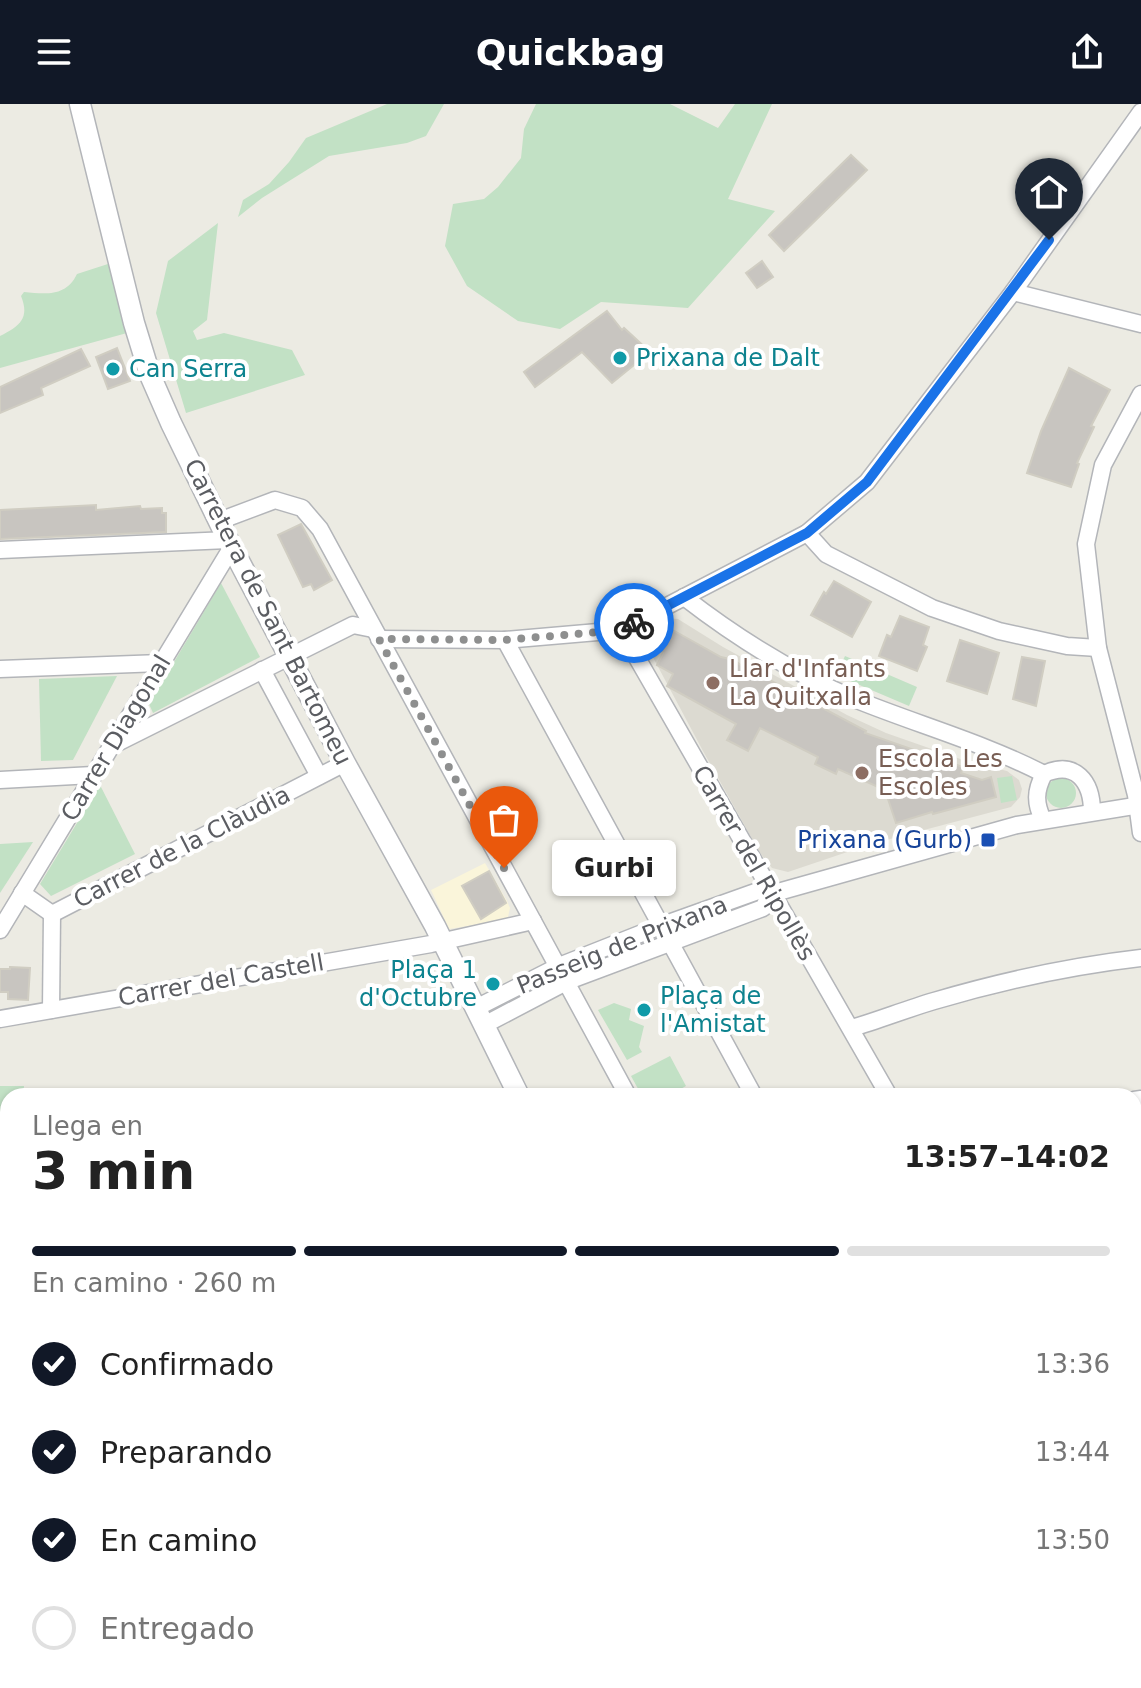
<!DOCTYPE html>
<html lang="es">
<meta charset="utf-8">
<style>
:root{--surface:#fff;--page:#f2f2f2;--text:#222;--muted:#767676;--line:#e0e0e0;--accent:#111827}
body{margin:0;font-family:"DejaVu Sans",sans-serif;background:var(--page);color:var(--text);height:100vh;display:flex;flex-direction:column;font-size:30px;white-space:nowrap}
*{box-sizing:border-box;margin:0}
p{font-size:26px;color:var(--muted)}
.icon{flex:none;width:44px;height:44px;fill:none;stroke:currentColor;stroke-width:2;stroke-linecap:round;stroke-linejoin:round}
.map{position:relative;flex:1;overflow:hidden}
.panel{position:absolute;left:0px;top:984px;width:1142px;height:600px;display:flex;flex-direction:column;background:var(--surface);border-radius:24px 24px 0 0;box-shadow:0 2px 6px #0004}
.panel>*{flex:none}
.pin{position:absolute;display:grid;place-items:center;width:68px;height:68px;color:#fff;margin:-82px -34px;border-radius:50% 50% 50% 0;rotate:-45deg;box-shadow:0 0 8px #0007}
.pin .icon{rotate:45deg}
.courier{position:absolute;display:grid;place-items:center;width:80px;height:80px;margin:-40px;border:6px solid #1a73e8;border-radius:50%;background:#fff;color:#222;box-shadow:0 2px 10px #0007}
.bubble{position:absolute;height:56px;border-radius:8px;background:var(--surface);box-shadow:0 2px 6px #0004;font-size:26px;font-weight:700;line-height:56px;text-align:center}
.headline em{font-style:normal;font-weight:700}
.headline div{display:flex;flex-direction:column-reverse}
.headline{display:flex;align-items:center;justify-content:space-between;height:136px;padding:0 32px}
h1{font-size:52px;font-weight:700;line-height:60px}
.bar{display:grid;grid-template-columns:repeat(4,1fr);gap:12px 8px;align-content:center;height:96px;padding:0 32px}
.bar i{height:10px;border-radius:6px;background:var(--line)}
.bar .selected{background:var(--accent)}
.bar p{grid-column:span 4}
ol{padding:0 32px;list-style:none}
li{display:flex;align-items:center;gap:24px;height:88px}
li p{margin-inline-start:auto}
li .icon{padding:8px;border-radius:50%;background:var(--accent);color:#fff;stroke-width:4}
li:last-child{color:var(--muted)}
li i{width:44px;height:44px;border:4px solid var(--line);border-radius:50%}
header{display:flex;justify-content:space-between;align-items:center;height:104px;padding:0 32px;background:var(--accent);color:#fff;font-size:36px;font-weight:700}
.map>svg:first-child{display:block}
.commercial{fill:#faf5da}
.education{fill:#dcdad1}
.green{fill:#c2e1c5}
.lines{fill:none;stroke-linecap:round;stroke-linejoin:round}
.stream{stroke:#a9cdf6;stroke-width:4}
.building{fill:#c8c5c0;stroke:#d0cdc2;stroke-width:2}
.service-casing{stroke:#b3b5b9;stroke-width:11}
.minor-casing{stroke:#b3b5b9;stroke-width:19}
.tertiary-casing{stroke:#b3b5b9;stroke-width:23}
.service{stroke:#fff;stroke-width:8}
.minor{stroke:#fff;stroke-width:16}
.tertiary{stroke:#fff;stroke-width:20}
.done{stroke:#8e8f8f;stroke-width:8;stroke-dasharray:0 14.4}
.route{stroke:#1a73e8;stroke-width:10}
.culture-dot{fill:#0f9aa8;stroke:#fff;stroke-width:3}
.education-dot{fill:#8d6e63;stroke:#fff;stroke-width:3}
.transit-dot{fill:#1a4fb4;stroke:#fff;stroke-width:3}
.labels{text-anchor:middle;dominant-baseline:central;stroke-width:8;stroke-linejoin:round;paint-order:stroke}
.culture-label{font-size:24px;fill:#0d838f;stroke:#fff;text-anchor:start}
.street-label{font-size:24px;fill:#5b5d62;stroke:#fff}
.education-label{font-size:24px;fill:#785e54;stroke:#fff;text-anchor:start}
.transit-label{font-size:24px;fill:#164399;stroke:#fff;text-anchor:end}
</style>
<header><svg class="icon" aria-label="menu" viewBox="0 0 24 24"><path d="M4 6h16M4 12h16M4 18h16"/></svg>Quickbag<svg class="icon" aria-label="share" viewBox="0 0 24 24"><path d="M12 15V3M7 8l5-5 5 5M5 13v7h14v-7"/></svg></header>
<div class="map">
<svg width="1141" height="1584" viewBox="0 0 1141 1584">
<rect width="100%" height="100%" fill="#ecebe3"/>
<path class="commercial" d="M485 759 507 797 510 804 508 813 504 816 449 825 431 786Z"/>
<path class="education" d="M666 514 678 515 723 543 847 611 886 629 966 657 1007 667 1019 676 1022 685 1020 693 1011 703 871 740 788 768 772 764 760 749 703 647 648 544 646 536 649 528 652 522Z"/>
<g class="green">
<path d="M387 0H444L426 32 407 39 329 52 262 94 238 113 243 96 269 80 289 58 306 34Z"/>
<path d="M536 0H670L718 24 735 0H772L728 95 775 107 688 204 601 198 560 225 518 217 467 182 445 142 453 100 484 95 498 83 521 54 524 25Z"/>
<path d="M218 119 207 216 193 227 197 236 224 229 292 246 305 271 186 309 156 209 168 157Z"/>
<path d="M111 159 127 229 0 264V232C20 222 30 214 21 192L24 188C46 190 66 193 77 170Z"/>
<path d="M221 479 260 553 153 609 149 600Z"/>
<path d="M845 552 917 583 909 602 836 571Z"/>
<path d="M117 572 73 656 41 657 39 575Z"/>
<path d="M1012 672 1017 696 1001 699 997 674Z"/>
<circle cx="1061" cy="689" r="15"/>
<path d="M100 681 135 750 51 792 40 780Z"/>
<path d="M33 738 0 789V740Z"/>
<path d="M614 899 631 905 629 916 644 922 639 943 642 948 627 956 598 906Z"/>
<path d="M670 952 686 982 668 992H642L631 972Z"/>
<path d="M0 982H24L23 992H8V1083H0Z"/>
<path d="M23 1576H311L346 1584H31Z"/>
<path d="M492 1576 526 1577 567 1584H463Z"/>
<path d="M914 1576H1080L1079 1584C1068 1584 1061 1578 1050 1578L976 1584H918Z"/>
</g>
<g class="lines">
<g class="stream">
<path d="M35 1576 50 1581 81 1579 212 1580 284 1584"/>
<path d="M919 1576 923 1584"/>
</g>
</g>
<g class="building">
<path d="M851 51 867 66 784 147 769 131Z"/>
<path d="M762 157 773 173 757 184 746 169Z"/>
<path d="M607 207 622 226 624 224 650 248 612 279 582 248 535 283 524 268Z"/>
<path d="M117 244 130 277 108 285 96 253Z"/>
<path d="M81 245 90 262 41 284 43 291 0 309V283Z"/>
<path d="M1069 264 1110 286 1091 322 1094 323 1077 359 1079 360 1071 383 1027 369 1041 327Z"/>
<path d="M96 401V406L140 402 141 405 162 404V409H166V428L0 435V406Z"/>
<path d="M301 420 332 476 314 486 311 480 303 483 278 431Z"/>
<path d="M834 477 871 498 852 533 811 511 824 488 826 490Z"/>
<path d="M900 512 929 523 923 541 927 543 917 567 879 552 887 531 891 533Z"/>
<path d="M669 524 721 553 734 556 760 576 764 573 866 627 865 629 963 663 961 669 982 676 991 673 996 693 933 710 932 708 896 719 885 686 838 665 836 670 815 660 818 653 760 624 748 647 727 636 736 620 667 582 673 570 657 561 663 549 654 534 661 525Z"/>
<path d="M960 536 999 549 987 590 947 577Z"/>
<path d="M1022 553 1045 557 1036 602 1013 595Z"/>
<path d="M489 767 506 799 481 815 462 782Z"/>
<path d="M10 863 30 864 28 896 8 895V888H0V865H10Z"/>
</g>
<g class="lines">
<defs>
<path id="service" d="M1134 1569 1141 1570"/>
<g id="minor">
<path d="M1013 188 1141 220"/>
<path d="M1141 290 1103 361 1086 440 1098 544 1136 691 1141 729"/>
<path d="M219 417 275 396 302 404 320 425 628 992"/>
<path d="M807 429 826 450 932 504 999 527 1067 542 1098 544"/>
<path d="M0 446 228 436"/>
<path d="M684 493C737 534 794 570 857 596 919 621 984 639 1044 670"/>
<path d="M621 526 889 992"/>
<path d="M379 535 505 536 621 526 807 429 867 378 1013 188 1141 8"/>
<path d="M505 536 754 992"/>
<path d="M0 565 161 559"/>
<path d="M262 566 319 672"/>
<path d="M113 641 353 521 373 525"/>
<path d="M0 676 93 671"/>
<path d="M1043 716C1035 699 1035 687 1044 670 1075 656 1092 677 1092 708"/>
<path d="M22 789 52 810 345 659"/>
<path d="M0 826 232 443"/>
<path d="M476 904 559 862 660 822 758 787 771 790 1017 721 1141 701"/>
<path d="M51 906 52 810"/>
<path d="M0 915 431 840 533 817"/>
<path d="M484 921 568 877 763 804 771 790"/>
<path d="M852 924C879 916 907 905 934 897 1002 877 1071 862 1141 854"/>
<path d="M1134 996 1141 995"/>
<path d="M1134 1133 1141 1132"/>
<path d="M1134 1297 1141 1298"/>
<path d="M0 1567 8 1575"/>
</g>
<g id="tertiary">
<path d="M80 0 134 219 150 271 171 319 228 436 345 659 435 822 519 992"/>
<path d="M822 1576 826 1584"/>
</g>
</defs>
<use href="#service" class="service-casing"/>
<use href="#minor" class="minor-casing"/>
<use href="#tertiary" class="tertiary-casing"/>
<use href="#service" class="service"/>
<use href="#minor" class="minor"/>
<use href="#tertiary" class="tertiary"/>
</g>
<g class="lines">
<path class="done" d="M504 764 379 535 505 536 621 526 634 519"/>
<path class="route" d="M634 519 807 429 867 378 1049 136"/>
</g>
<g class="culture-dot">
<circle cx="620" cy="254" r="8"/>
<circle cx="113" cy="265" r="8"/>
<circle cx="493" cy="880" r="8"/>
<circle cx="644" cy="906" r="8"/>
</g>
<g class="education-dot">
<circle cx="713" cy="579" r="8"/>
<circle cx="862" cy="669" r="8"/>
</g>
<rect class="transit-dot" x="980" y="728" width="16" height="16" rx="4"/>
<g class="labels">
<g class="culture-label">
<text x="636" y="254">Prixana de Dalt</text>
<text x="129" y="265">Can Serra</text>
<text x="477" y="866" text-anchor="end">Plaça 1<tspan x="477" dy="28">d'Octubre</tspan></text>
<text x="660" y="892">Plaça de<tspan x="660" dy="28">l'Amistat</tspan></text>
</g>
<g class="street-label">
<text transform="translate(268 508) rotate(63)">Carretera de Sant Bartomeu</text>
<text transform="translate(116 634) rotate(-59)">Carrer Diagonal</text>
<text transform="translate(182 743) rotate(-27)">Carrer de la Clàudia</text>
<text transform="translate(754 759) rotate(60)">Carrer del Ripollès</text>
<text transform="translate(622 841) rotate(-22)">Passeig de Prixana</text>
<text transform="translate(221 876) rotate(-10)">Carrer del Castell</text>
</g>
<g class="education-label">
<text x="729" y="565">Llar d'Infants<tspan x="729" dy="28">La Quitxalla</tspan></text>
<text x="878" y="655">Escola Les<tspan x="878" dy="28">Escoles</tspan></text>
</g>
<g class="transit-label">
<text x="972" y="736">Prixana (Gurb)</text>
</g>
</g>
</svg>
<div class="pin" style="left:504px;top:764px;background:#ea580c"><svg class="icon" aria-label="bag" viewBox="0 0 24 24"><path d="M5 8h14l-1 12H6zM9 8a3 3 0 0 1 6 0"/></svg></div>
<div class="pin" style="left:1049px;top:136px;background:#1f2937"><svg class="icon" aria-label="home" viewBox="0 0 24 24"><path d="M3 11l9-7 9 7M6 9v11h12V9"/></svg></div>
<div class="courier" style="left:634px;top:519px"><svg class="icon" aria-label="bike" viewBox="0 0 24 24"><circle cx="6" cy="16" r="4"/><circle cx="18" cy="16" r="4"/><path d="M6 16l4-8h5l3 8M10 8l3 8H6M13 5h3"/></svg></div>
<div class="bubble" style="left:552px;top:736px;width:124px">Gurbi</div>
<section class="panel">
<div class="headline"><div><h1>3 min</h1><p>Llega en</p></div><em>13:57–14:02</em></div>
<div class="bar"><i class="selected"></i><i class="selected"></i><i class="selected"></i><i></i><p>En camino · 260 m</p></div>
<ol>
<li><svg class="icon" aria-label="check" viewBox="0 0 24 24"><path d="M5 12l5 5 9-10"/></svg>Confirmado<p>13:36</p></li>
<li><svg class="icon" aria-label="check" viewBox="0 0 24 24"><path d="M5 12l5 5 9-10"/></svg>Preparando<p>13:44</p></li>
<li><svg class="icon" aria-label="check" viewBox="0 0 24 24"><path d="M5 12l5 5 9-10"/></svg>En camino<p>13:50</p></li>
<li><i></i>Entregado</li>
</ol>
</section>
</div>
